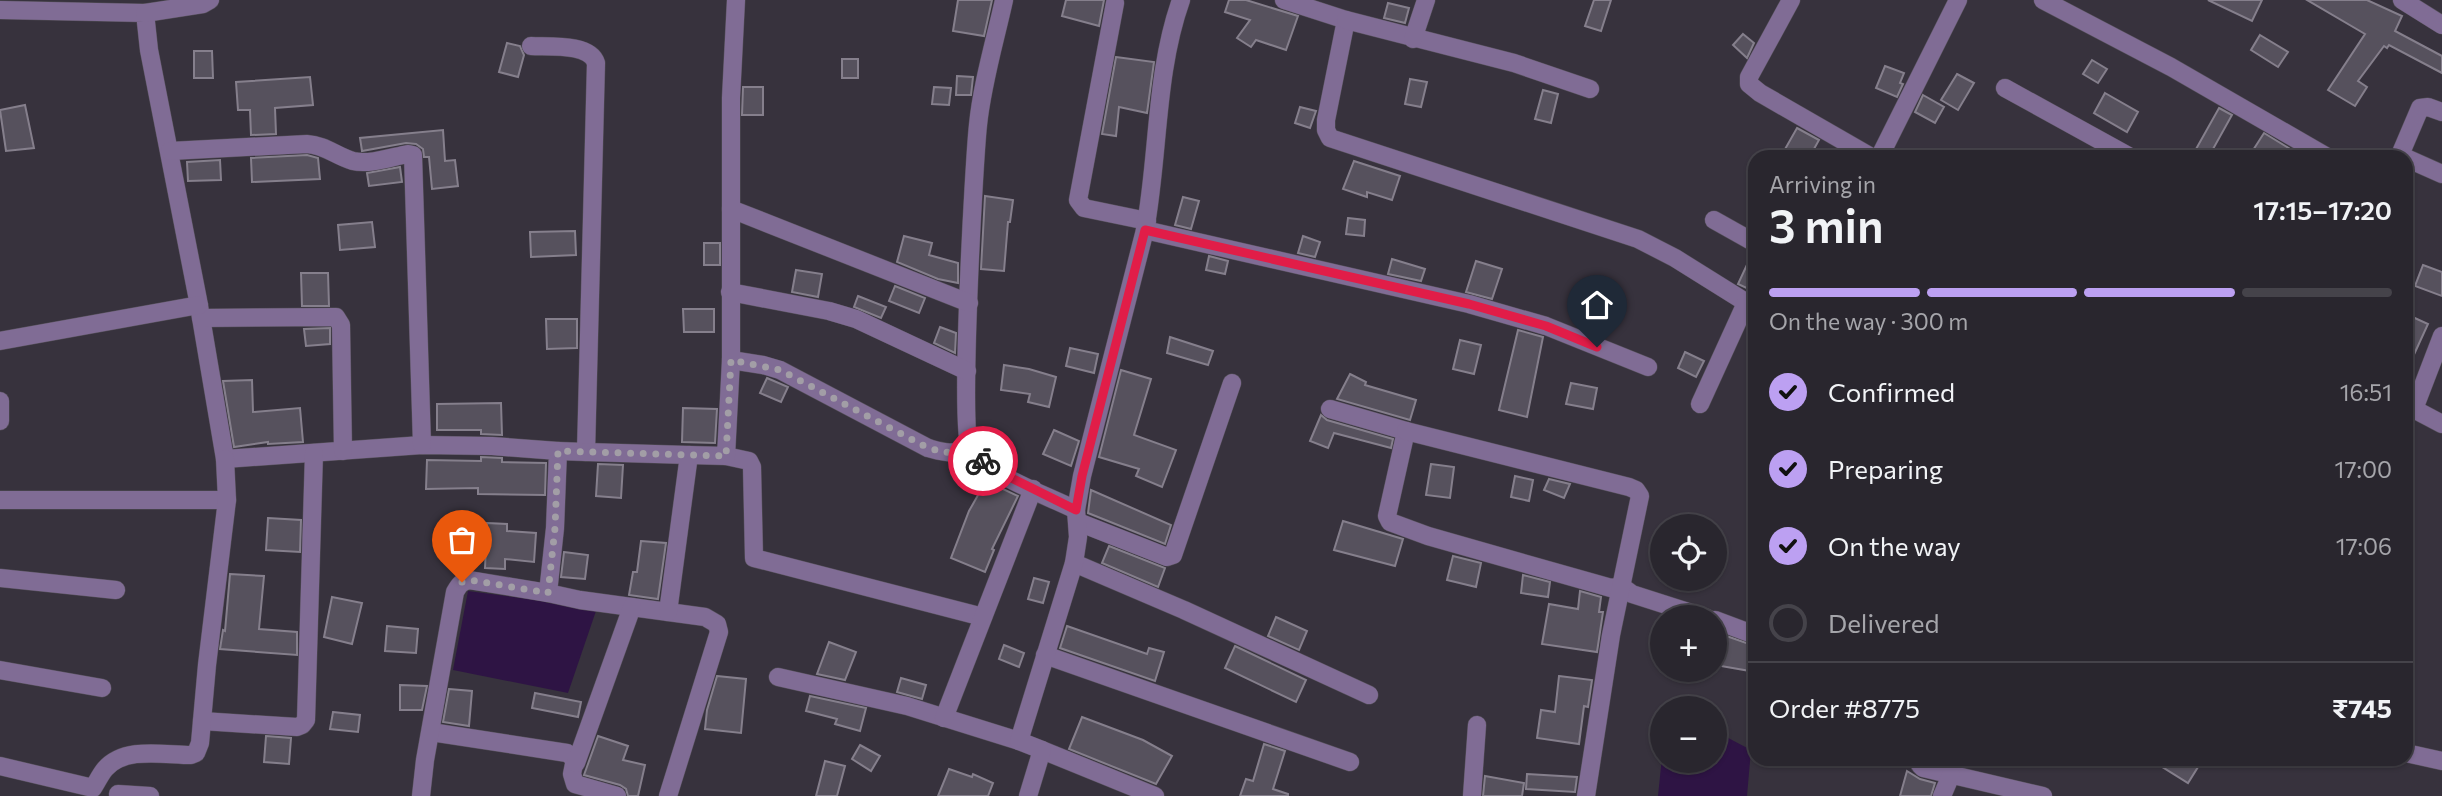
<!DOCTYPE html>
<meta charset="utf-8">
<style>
:root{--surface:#29262e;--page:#35323a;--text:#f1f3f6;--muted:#a5a5aa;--line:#45434a;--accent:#bca0f2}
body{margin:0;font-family:Commissioner,sans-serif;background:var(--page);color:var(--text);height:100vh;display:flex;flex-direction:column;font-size:26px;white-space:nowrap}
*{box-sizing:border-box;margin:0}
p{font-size:23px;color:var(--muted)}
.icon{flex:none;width:38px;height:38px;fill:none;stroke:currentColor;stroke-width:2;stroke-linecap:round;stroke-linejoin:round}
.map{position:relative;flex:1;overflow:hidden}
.side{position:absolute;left:1748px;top:150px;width:665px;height:616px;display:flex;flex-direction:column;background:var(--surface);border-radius:21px;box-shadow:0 2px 5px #0004,0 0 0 2px var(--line)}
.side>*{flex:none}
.buttons{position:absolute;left:1650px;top:514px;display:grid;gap:14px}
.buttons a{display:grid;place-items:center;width:77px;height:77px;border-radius:50%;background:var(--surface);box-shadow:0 2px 5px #0004,0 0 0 2px var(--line);font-size:35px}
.pin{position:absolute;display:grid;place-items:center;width:60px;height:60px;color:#fff;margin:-72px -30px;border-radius:50% 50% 50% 0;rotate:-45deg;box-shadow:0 0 7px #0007}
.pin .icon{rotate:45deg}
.courier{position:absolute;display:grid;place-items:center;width:70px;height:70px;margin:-35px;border:5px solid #e11d48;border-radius:50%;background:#fff;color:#222;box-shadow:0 2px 9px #0007}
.head em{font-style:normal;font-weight:600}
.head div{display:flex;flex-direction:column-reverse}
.head{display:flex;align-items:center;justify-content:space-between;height:119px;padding:0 21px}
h1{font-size:46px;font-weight:600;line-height:52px}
.bar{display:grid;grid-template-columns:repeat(4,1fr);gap:10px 7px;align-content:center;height:84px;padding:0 21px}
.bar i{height:9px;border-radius:5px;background:var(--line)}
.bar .on{background:var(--accent)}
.bar p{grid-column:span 4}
.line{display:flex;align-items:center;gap:18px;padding:0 21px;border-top:2px solid var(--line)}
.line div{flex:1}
ol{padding:0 21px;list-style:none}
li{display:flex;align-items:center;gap:21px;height:77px}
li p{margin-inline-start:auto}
li .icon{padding:7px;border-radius:50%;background:var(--accent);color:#111;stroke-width:4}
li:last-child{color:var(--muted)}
li i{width:38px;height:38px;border:4px solid var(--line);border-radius:50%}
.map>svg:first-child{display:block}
.water{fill:#2e1444}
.building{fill:#56515d;stroke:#857f8c;stroke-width:2}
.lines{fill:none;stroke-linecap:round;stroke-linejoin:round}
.minor-casing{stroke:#55505a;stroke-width:19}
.minor{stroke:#806c95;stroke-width:18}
.done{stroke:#a29ea6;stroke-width:7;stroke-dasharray:0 12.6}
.route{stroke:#e11d48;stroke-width:9}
</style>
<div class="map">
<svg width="2442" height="796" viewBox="0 0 2442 796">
<rect width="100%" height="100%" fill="#37323d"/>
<g class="water">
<path d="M468 591 597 608 568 693 453 670Z"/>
<path d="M1715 731 1751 750 1747 796H1658L1662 757V761H1715Z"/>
</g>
<g class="building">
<path d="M958 0H992L984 36 953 31Z"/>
<path d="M1066 0H1104L1099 26 1062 16Z"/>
<path d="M1229 0H1246L1298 16 1286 50 1256 40 1251 47 1237 38 1250 20 1225 12Z"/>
<path d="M1594 0H1611L1601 31 1585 26Z"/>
<path d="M2208 0H2262L2252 21Z"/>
<path d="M2307 0H2367L2402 16 2395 31 2442 56V73L2389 45 2387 48 2384 46 2358 81 2367 87 2355 106 2328 90 2365 34Z"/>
<path d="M1388 3 1409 8 1405 23 1384 18Z"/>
<path d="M1743 34 1754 43 1747 58 1733 45Z"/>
<path d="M2260 35 2288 52 2278 67 2251 50Z"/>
<path d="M507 43 520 46 524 55 518 77 499 72Z"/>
<path d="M194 51H212L213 78H194Z"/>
<path d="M1116 57 1154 62 1147 113 1119 107 1116 136 1102 134Z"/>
<rect x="842" y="59" width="16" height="19"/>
<path d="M2092 60 2107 69 2098 83 2083 74Z"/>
<path d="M1885 66 1904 73 1900 83 1903 84 1897 97 1876 88Z"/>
<path d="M1957 74 1974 83 1958 110 1941 100Z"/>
<path d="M957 76 973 77 971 95H956Z"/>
<path d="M310 77 313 105 275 108 276 134 251 135 250 110H238L236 82Z"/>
<path d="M1410 79 1427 82 1421 107 1405 104Z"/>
<path d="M743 87H763V115H742Z"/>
<path d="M934 87 951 88 949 105 932 104Z"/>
<path d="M1543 90 1558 94 1551 123 1535 119Z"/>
<path d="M2105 93 2138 112 2127 132 2094 113Z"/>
<path d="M1923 95 1944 107 1935 123 1915 112Z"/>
<path d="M25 105 34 148 6 151 0 110Z"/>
<path d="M1300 107 1316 111 1310 128 1295 123Z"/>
<path d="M2219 108 2232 115 2208 158H2191Z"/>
<path d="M1797 128 1819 140 1809 158H1780Z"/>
<path d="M443 130 445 161 455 160 458 186 432 189 429 157H424L423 149 416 144 406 143 362 151 360 138Z"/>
<path d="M2264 133 2305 158H2248Z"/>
<path d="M307 155 318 158 320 179 252 182 251 158Z"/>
<path d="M220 160 221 180 188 181 187 162Z"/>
<path d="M1354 161 1400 176 1392 200 1367 192V197L1343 189Z"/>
<path d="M400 167 402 182 369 186 367 173Z"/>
<path d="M985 196 1013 200 1010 222H1008L1004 271 981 269Z"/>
<path d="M1183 197 1199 201 1191 229 1175 225Z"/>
<path d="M1348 218 1365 220 1364 236 1346 234Z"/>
<path d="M372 222 375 247 340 250 338 225Z"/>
<path d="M575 231 576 255 531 257 530 232Z"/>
<path d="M904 236 932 243 929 255 958 263V283L938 279 897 262Z"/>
<path d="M1303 236 1320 242 1315 257 1298 253Z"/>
<rect x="704" y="243" width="16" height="22"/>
<path d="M1752 254H1755V292L1738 284Z"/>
<path d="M1209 256 1228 261 1225 274 1206 270Z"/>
<path d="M1392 259 1425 269 1421 281 1388 274Z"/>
<path d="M1476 261 1502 269 1492 299 1466 292Z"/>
<path d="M2423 265 2442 272V296L2415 286Z"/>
<path d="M796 270 822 274 818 297 792 292Z"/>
<path d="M301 273H328L329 306H302Z"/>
<path d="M895 286 925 298 919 313 889 301Z"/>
<path d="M858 296 886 307 881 318 854 307Z"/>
<path d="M683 309H714V332H684Z"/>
<path d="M2406 314 2428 324 2406 372Z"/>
<path d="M546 319H577V348L547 349Z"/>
<path d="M940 327 956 333 955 353 934 343Z"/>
<path d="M330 328V344L306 346 304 329Z"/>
<path d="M1518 330 1543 337 1527 417 1499 410Z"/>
<path d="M1170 337 1213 351 1208 365 1167 353Z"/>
<path d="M1460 340 1481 345 1474 374 1453 369Z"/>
<path d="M1070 348 1098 354 1094 373 1066 366Z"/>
<path d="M1685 352 1704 361 1696 377 1678 368Z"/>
<path d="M1004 365 1029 369 1056 377 1049 407 1028 402 1030 394 1001 390Z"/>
<path d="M1121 370 1151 379 1134 435 1176 450 1162 487 1136 476 1139 469 1099 457Z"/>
<path d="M1350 374 1366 382 1365 385 1416 400 1410 420 1337 399Z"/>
<path d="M767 378 788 387 781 402 760 393Z"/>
<path d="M252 380 253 412 300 408 303 442 268 444V442L234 447 223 381Z"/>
<path d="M1571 383 1597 388 1593 409 1566 404Z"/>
<path d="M501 403 502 435 481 434V430H437V404Z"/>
<path d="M683 408 717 409 715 443 682 442Z"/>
<path d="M1321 415 1327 420 1393 439 1391 448 1334 433 1328 448 1310 441Z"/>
<path d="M1054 430 1079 441 1071 466 1043 454Z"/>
<path d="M481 457 502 458V462L546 463 545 495 478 494V488L426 489 427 460 481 461Z"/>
<path d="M598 464 623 465 621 498 596 496Z"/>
<path d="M1431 464 1454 467 1450 498 1426 495Z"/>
<path d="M1515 476 1533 480 1529 501 1511 497Z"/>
<path d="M1549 479 1570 484 1564 498 1544 490Z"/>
<path d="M986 481 1018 496 992 549 994 550 985 572 951 558 969 511Z"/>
<path d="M1091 490 1171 525 1165 544 1088 513Z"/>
<path d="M268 518 301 520 300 552 266 550Z"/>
<path d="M1343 521 1403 539 1395 566 1334 550Z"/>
<path d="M487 523 507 524V531L536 533 534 562 505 559V569L485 568Z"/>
<path d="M641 541 666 543 658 599 629 595 633 572H637Z"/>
<path d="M1109 546 1165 568 1158 587 1102 563Z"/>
<path d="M564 552 588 555 585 579 561 577Z"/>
<path d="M1453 556 1481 563 1476 587 1447 580Z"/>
<path d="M230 574 264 576 259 629 297 632V655L220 649 223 630 225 631Z"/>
<path d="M1523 575 1550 582 1548 597 1521 593Z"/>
<path d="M1034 578 1049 582 1043 603 1028 599Z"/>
<path d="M1580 591 1601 597 1599 612H1603L1597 652 1542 644 1549 604 1578 609Z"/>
<path d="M332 597 362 603 352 644 324 637Z"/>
<path d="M1276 617 1307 631 1299 650 1268 636Z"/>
<path d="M387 626 418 629 416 653 385 651Z"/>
<path d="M1067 626 1147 654 1149 648 1164 652 1155 681 1060 648Z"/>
<path d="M1715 632 1755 646 1750 671 1715 665Z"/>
<path d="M829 642 856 652 845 680 817 674Z"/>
<path d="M1004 645 1024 653 1019 667 999 659Z"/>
<path d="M1235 646 1306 680 1296 702 1225 668Z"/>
<path d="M717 676 746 679 741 733 705 729 707 710Z"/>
<path d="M1559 676 1592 680 1588 707 1584 706 1579 744 1537 738 1541 710 1555 712Z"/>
<path d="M901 678 926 685 922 699 897 692Z"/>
<path d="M400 685 427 686 422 710H400Z"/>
<path d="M449 689 472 691 469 726 443 722Z"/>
<path d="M535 693 581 702 578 717 532 708Z"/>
<path d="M810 696 866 708 860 731 835 724 837 719 806 711Z"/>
<path d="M333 712 360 715 358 732 330 729Z"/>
<path d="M1082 717 1143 740 1172 756 1156 784 1069 749Z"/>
<path d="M266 736 291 738 289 764 264 762Z"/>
<path d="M598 736 628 746 623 760 645 765 638 796H628L626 789 620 785 584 775Z"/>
<path d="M1264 744 1285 751 1273 789 1288 794V796H1240L1246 779 1253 781Z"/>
<path d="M860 745 880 756 871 771 852 759Z"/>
<path d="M2151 760H2187L2198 767 2188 783Z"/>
<path d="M825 761 845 766 837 796H816Z"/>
<path d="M949 769 972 777 973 774 993 783 988 796H938Z"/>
<path d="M1907 771 1920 779 1935 783 1931 796H1900Z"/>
<path d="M1527 774 1577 777 1575 792 1526 789Z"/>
<path d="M1485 776 1524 783 1522 796H1483Z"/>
</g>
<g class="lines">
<defs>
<g id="minor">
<path d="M1004 0C995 41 982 84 978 125 974 162 959 434 970 449 992 477 1044 494 1076 510"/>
<path d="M1284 0 1346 20 1326 120V130L1330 138 1638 239 1675 258 1755 308"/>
<path d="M1791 0 1749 77V84L1760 93 1873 158"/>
<path d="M2043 0 2171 67 2329 158"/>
<path d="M2402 0 2442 25"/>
<path d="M1115 3 1078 200 1084 208 1147 221"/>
<path d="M0 10 145 13 149 50 198 300 225 459 422 445 492 446 558 451 555 528 548 593 580 600 705 617 717 624 719 632 668 796"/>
<path d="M145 13 203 4 210 0"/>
<path d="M1346 20 1514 63 1590 89"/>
<path d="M1413 39 1426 0"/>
<path d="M531 46C549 47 590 43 596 63L586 452 558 451"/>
<path d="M2005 88 2132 158"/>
<path d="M170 151 307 144C325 145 336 156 353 161 369 165 392 157 408 154L413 155 422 445"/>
<path d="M1879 158 1958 0"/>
<path d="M2404 158 2400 155 2420 108 2428 107 2442 112"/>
<path d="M2406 158 2442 174"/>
<path d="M731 209 969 303"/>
<path d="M1714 220 1755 243"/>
<path d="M1145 230 1469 304 1546 326 1648 367"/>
<path d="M730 292 829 311 856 319 967 371"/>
<path d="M201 318 336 317 341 325 343 451"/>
<path d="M0 341 199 305"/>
<path d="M731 360 763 365 780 370 928 448C943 452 954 456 968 447"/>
<path d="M0 401V421"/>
<path d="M1700 404 1746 303"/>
<path d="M2406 405 2442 424"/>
<path d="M1330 409 1406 431 1387 516 1390 522 1428 536 1611 588 1621 586 1632 594 1707 618"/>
<path d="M2414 409 2442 336"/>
<path d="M1406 431 1629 487 1636 490 1640 496 1611 635 1586 796"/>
<path d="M586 452 689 455"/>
<path d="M726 456 749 461 752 467 754 558 983 617"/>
<path d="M0 500H227"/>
<path d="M1078 522 1167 557 1173 555 1232 383"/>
<path d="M1074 563 1184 610 1369 695"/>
<path d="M0 578 116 590"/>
<path d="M668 612 689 455 726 456 731 360V98L736 0"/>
<path d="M1715 620 1755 635"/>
<path d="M1045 655 1350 762"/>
<path d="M0 670 102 688"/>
<path d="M778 677 907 706 1019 741"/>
<path d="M944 718 1033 489"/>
<path d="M202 721 297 727 302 725 306 720 314 453"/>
<path d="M431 732 567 753 575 759 572 774 575 784 617 796"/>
<path d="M1042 750 1155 796"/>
<path d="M2406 753 2442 761"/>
<path d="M1920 760V765L1923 768 2043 796"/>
<path d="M576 763 632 607"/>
<path d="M0 766 93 788C97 782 100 775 105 769 125 746 164 755 191 755L196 753 200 743 207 665 227 500 225 459"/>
<path d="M118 794 150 796"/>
<path d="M421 796 425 760 455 592C459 585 461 582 469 580L548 593"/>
<path d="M1028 796 1042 750 1019 741 1074 563 1078 537 1076 510 1082 476 1145 230C1159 154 1155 73 1181 0"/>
<path d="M1472 796 1477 725"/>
<path d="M1942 796 1951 775"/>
</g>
</defs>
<use href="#minor" class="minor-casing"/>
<use href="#minor" class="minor"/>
</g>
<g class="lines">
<path class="done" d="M462 582 470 580 548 593 555 528 558 451 726 456 731 360 780 370 928 448C943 452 954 456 968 447L983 461"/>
<path class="route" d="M983 461 991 468 1076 510 1082 476 1145 230 1469 304 1546 326 1597 347"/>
</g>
</svg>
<div class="buttons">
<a><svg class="icon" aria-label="locate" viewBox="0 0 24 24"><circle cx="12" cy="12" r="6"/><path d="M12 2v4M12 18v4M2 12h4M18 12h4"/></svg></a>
<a>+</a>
<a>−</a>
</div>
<div class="pin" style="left:462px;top:582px;background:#ea580c"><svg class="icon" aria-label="bag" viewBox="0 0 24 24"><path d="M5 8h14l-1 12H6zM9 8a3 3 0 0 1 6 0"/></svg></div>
<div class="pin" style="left:1597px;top:347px;background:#1f2937"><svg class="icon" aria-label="home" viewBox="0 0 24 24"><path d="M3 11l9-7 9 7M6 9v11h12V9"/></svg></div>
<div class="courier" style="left:983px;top:461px"><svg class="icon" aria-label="bike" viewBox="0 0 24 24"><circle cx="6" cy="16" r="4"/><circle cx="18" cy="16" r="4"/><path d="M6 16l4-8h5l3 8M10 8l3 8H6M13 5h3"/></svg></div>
<section class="side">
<div class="head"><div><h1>3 min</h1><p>Arriving in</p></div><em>17:15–17:20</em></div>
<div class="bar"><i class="on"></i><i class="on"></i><i class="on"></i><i></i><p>On the way · 300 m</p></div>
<ol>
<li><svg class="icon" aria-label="check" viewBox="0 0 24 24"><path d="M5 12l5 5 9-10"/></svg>Confirmed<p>16:51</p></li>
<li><svg class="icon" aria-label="check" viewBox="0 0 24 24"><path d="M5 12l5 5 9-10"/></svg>Preparing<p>17:00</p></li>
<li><svg class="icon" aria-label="check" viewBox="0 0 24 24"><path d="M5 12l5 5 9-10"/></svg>On the way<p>17:06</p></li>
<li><i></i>Delivered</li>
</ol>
<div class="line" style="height:91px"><div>Order #8775</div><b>₹745</b></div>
</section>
</div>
